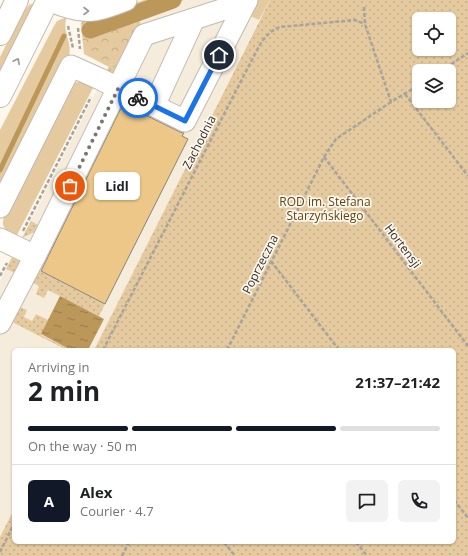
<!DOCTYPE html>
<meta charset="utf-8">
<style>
:root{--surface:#fff;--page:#f2f2f2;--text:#202124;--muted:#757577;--line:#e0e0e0;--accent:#111827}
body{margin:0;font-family:"Open Sans",sans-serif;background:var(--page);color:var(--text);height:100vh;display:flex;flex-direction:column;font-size:15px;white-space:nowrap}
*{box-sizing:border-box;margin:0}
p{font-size:13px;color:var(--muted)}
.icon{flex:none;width:22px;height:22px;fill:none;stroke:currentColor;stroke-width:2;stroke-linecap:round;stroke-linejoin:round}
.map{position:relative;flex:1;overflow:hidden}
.sheet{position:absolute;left:12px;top:348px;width:444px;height:196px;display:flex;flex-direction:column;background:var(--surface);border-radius:6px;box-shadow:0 1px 3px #0004}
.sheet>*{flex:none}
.controls{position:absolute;left:412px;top:12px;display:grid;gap:8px}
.controls a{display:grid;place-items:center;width:44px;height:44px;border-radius:6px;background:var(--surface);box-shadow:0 1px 3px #0004;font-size:20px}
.pin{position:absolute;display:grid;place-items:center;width:34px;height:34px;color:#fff;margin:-17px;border:2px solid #fff;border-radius:50%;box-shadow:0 1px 4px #0007}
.courier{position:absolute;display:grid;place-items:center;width:40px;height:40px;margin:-20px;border:3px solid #1a73e8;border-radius:50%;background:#fff;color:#222;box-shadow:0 1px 5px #0007}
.bubble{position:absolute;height:28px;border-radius:6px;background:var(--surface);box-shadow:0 1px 3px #0004;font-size:13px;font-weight:700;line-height:28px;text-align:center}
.head em{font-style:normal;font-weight:700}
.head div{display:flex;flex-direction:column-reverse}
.head{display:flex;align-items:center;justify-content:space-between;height:68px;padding:0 16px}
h1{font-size:26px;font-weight:700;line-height:30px}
.bar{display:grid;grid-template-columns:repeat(4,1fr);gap:6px 4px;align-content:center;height:48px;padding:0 16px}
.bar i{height:5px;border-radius:3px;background:var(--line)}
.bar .active{background:var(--accent)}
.bar p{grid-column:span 4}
.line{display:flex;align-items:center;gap:10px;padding:0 16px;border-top:1px solid var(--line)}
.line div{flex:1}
.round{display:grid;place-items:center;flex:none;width:42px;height:42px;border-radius:6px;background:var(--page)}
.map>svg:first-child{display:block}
.built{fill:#f6ecdc}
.grass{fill:#e4ca9e}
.forest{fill:url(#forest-crowns)}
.park{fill:url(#park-dots);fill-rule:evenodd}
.water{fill:url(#water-ripples)}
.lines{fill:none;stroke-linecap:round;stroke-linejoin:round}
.stream{stroke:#bb9759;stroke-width:5}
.canal{stroke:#bb9759;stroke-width:17}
.building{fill:#ecc787;stroke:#89847b}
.minor-casing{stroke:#c0bab1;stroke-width:23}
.major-casing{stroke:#c0bab1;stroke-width:24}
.path{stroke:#a8a39c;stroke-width:2.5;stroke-dasharray:4 2;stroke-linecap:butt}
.minor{stroke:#fff;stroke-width:21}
.major{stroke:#fff;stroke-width:22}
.oneway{stroke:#999896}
.done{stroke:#7a7670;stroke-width:4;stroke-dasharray:0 7.2}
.route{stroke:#1a73e8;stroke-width:5}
.labels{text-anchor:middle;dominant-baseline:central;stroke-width:3.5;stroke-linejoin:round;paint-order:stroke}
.street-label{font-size:12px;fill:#33302d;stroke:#fdf7ed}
.park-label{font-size:12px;fill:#5f4514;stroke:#fdf7ed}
</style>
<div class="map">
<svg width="468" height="556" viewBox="0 0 468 556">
<defs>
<pattern id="forest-crowns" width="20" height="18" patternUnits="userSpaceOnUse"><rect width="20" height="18" fill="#e4ca9e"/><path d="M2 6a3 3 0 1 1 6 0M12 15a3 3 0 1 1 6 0" fill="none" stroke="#c4ae88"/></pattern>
<pattern id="park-dots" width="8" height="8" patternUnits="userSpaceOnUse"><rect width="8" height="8" fill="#e4ca9e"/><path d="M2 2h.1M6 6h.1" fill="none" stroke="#c4ae88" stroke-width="1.8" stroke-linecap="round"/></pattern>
<pattern id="water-ripples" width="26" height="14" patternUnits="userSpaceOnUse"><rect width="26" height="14" fill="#bb9759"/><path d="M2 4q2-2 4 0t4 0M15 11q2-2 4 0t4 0" fill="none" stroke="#997c4a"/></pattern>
</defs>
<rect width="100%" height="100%" fill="#fdf7ed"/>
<path class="built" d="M184 0H257L250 16 259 20 94 350H14V509L0 537V281L106 72 136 29 133 18Z"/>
<g class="grass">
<path d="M144 0H184L133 18 129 5Z"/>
<path d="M257 0H270L259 20 250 16Z"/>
<path d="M34 3H35L0 76V57L21 15 29 5Z"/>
<path d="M67 17C61 30 73 43 69 56L0 192V130L54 26 57 21Z"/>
<path d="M79 82H85L94 86 16 237C8 232 0 228 4 217L71 86 74 83Z"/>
</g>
<path class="forest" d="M129 5 136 29 117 67 110 64 109 67 84 54 81 24 84 17Z"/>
<g class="park">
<path d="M270 0H468V556H0V537L14 509V542H454V350H94ZM419 19H449V49H419ZM419 71H449V101H419Z"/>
<path d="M138 16 142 28 113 75 106 72 110 64 117 67 136 29 133 18Z"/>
<path d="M31 221 40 226 39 230 22 238Z"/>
<path d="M12 257 23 263 17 274 6 269Z"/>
<path d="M36 269 105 304 99 316 48 290 44 298 36 294 39 286 30 281Z"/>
<path d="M18 306 27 310 24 317 32 321 36 314 48 320 41 335 71 350H67L10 321Z"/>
</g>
<path class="water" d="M60 296 104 319 88 350H71L41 334Z"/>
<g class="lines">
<path class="stream" d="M0 170 64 36"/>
<path class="canal" d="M90 30 173 0"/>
</g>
<path class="building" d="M123 104 180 132 184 133 182 136 188 139 105 304 41 271Z"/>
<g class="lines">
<defs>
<g id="minor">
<path d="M49 0C82 15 93 13 126 0"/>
<path d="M154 106 194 19"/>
<path d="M0 207 71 66 100 79 185 121 246 2"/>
<path d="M0 239 35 256 144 35 246 2 247 0"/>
<path d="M0 323 35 256"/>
</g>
<g id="major">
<path d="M0 34 17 0"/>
<path d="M0 96 48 0"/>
</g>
</defs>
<use href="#minor" class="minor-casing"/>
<use href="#major" class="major-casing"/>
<g class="path">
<path d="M364 7 365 24 391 102 419 85"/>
<path d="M68 26 73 48"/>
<path d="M78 28 80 49"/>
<path d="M441 71 468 53"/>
<path d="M405 94 468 176"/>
<path d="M324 157 468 346"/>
<path d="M23 231 91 97"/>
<path d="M271 261 339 350"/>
<path d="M0 276 7 263"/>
<path d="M103 350 257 50C262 40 269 31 280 27L355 20 365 24"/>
<path d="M227 350 324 157 336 139 391 102"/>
<path d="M454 500 468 518"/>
<path d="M224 542 235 556"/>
<path d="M356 542 367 556"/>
<path d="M0 552 14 524"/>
<path d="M122 556 129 542"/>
</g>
<use href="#minor" class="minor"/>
<use href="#major" class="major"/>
</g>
<defs><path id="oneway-chevron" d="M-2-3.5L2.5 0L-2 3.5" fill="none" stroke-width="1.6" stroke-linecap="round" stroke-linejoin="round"/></defs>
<g class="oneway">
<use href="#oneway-chevron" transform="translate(86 11)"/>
<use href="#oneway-chevron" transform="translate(17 61) rotate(-63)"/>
</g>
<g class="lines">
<path class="done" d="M70 186 118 89 138 98"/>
<path class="route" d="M138 98 185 121 219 55"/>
</g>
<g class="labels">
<g class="street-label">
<text transform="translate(199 142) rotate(-63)">Zachodnia</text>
<text transform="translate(403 246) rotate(53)">Hortensji</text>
<text transform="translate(260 264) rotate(-63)">Poprzeczna</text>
</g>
<g class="park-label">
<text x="325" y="201">ROD im. Stefana<tspan x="325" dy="14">Starzyńskiego</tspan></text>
</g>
</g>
</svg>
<div class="controls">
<a><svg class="icon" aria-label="locate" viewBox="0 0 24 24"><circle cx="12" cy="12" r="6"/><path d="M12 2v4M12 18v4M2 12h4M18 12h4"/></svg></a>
<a><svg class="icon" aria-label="layers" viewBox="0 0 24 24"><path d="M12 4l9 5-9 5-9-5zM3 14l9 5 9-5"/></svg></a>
</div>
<div class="pin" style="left:70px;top:186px;background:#ea580c"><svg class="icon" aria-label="bag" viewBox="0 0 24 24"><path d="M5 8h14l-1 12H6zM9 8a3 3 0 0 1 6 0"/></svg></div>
<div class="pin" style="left:219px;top:55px;background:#1f2937"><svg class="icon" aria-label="home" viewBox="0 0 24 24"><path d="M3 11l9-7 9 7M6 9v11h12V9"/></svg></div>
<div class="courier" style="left:138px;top:98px"><svg class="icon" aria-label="bike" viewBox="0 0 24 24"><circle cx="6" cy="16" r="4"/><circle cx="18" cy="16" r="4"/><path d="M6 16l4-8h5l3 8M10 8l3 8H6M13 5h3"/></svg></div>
<div class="bubble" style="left:94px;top:172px;width:46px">Lidl</div>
<section class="sheet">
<div class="head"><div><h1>2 min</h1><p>Arriving in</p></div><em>21:37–21:42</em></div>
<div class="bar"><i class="active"></i><i class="active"></i><i class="active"></i><i></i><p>On the way · 50 m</p></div>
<div class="line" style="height:72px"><b class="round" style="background:var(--accent);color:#fff">A</b><div><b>Alex</b><p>Courier · 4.7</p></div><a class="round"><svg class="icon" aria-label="chat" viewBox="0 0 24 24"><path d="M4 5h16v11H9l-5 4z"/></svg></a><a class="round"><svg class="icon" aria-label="phone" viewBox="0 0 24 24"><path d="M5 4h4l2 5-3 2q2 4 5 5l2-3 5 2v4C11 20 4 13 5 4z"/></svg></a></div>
</section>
</div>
